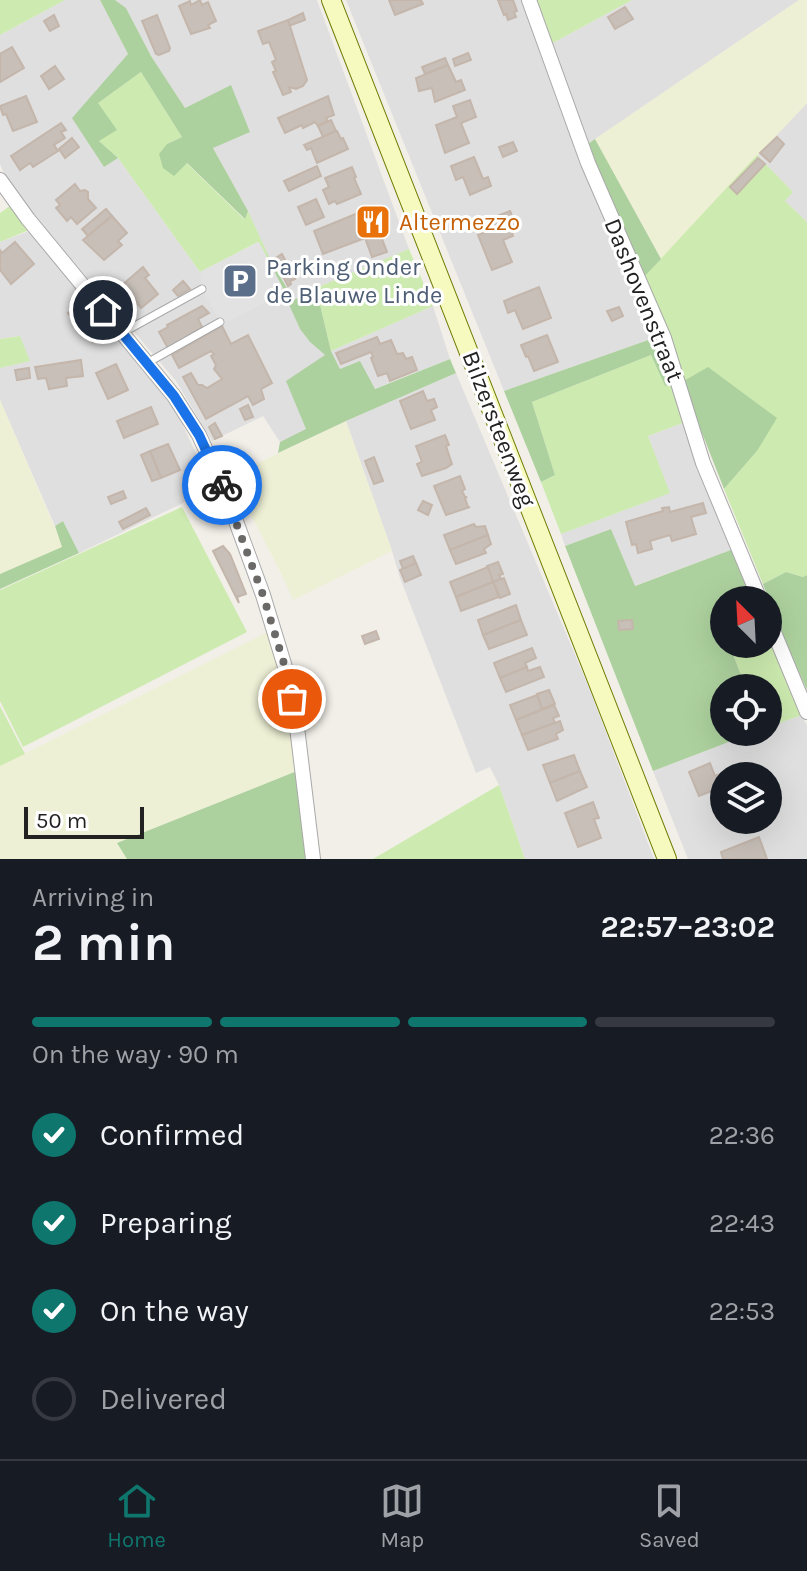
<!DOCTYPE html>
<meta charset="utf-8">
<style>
:root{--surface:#171b24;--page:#20242c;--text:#f1f3f6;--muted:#9ea1a6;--line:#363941;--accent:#0f766e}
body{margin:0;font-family:Karla,sans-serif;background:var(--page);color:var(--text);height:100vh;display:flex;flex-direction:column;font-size:30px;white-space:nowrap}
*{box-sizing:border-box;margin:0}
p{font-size:26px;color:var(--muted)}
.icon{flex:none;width:44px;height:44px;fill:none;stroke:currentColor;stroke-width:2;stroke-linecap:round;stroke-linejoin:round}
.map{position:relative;height:859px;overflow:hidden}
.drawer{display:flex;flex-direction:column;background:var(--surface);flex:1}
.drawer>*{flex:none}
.needle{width:52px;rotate:336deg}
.controls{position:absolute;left:710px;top:586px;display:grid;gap:16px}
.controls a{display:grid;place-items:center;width:72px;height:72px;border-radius:50%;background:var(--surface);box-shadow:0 8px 32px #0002;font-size:40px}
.scale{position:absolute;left:24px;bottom:20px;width:120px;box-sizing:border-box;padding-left:8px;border:4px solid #222;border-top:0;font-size:22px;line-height:28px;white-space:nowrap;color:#222;-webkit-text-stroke:6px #fff;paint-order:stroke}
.pin{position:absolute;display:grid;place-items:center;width:68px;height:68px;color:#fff;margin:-34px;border:4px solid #fff;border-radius:50%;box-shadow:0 2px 8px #0007}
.courier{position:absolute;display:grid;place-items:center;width:80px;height:80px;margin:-40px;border:6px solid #1a73e8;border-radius:50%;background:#fff;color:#222;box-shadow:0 2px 10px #0007}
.headline em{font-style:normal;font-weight:700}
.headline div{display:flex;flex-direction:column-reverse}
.headline{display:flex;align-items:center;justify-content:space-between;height:136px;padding:0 32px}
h1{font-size:52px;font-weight:700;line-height:60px}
.bar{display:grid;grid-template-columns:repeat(4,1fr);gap:12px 8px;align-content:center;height:96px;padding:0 32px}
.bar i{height:10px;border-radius:6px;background:var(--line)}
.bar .on{background:var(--accent)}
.bar p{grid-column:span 4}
ol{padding:0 32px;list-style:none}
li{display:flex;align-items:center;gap:24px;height:88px}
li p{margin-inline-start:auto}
li .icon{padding:8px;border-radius:50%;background:var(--accent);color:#fff;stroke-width:4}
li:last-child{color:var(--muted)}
li i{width:44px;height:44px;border:4px solid var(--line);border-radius:50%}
.dock{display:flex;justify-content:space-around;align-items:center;height:112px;border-top:2px solid var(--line);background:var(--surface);font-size:22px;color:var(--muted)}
.dock a{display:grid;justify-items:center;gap:4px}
.dock .on{color:var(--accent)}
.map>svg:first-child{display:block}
.residential{fill:#e0dfdf;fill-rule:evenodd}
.farmland{fill:#eef0d5}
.grass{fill:#cdebb0}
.forest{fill:#add19e}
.parking{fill:#e2e2e2}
.building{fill:#c7bfb8;stroke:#c4b6ab;stroke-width:2}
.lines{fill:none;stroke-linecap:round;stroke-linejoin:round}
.service-casing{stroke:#a9a9a9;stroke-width:9}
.minor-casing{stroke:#a9a9a9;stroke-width:16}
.secondary-casing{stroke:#707d05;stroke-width:20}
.service{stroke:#fff;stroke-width:7}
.minor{stroke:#fff;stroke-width:14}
.secondary{stroke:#f7fabf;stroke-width:18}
.done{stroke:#6b6a68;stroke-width:8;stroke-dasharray:0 14.4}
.route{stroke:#1a73e8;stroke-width:10}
.labels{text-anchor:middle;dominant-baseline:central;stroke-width:6;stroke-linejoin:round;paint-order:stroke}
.food-label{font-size:24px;fill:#c56008;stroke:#fff;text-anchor:start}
.service-label{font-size:24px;fill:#4e5e75;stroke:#fff;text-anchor:start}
.street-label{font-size:24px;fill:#222;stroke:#fff}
</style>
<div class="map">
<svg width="807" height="859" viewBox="0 0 807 859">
<rect width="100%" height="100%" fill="#f2efe9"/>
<g class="residential">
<path d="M65 0H100L128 54 92 148 104 167 118 158 200 272 259 242 285 292 300 329 310 342 325 355 306 430 280 442 263 416 212 441 176 381 21 200 3 171 0 164V35Z"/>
<path d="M115 0H317L409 249 316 288 295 301 266 253 248 211 213 148 230 86 185 108 151 56 126 8Z"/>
<path d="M346 0H521L576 150 654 338 504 391Z"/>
<path d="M632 0H799L585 146 551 44Z"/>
<path d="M807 103V222L784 200 792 191 757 155Z"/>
<path d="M29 231 147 373 177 413 205 472 210 490 79 553 63 521 55 526 0 400V368L29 361 20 336 0 339V242Z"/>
<path d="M433 306 450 359 374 389 340 369 331 351Z"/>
<path d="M456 373 589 688 654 859H525L499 785 490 767 476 773 400 578 392 551 346 421Z"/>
<path d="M688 421 736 548 634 586 611 529 565 546 561 534 669 493 648 436Z"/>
<path d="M802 715 807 726V859H688L653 771 755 732H768V727ZM724 776H768V820H724Z"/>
</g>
<g class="farmland">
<path d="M799 0H807V103L661 259 595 139Z"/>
<path d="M0 400 63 547 0 574Z"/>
<path d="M346 421 392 551 293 600 284 579 231 476Z"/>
<path d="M268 632 280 675 297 771 118 843 127 859H0V766Z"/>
</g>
<g class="grass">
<path d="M0 0H65L0 35Z"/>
<path d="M533 0H632L551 44Z"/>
<path d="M141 72 182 137 167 144 244 219 248 211 285 292 258 242 200 272 118 158 99 141 98 103Z"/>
<path d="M757 155 793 192 785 201 807 222V575L803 577 786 572 763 584 724 489 757 451 682 382 642 279Z"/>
<path d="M10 206 29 230 0 242V213Z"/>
<path d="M409 249 433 306 331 351 316 288Z"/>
<path d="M20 336 30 361 0 368V339Z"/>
<path d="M651 355 665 386 673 384 688 421 648 436 670 493 561 534 541 482 555 475 532 402Z"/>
<path d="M182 507 247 632 23 747 0 701V590Z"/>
<path d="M768 628 802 715 768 727V688H746L729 644H768Z"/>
<path d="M0 706 25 754 0 766Z"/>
<path d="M499 785 525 859H373Z"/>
</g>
<g class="forest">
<path d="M100 0H115L126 8 151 56 185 108 231 85 250 132 213 148 248 211 245 219 187 163 174 176 163 168 159 154 167 144 182 137 141 72 98 103 117 130 99 141 118 158 104 167 72 118 128 54Z"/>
<path d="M595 139 661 259 642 279 585 146Z"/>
<path d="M266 253 294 300 316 288 331 351 340 369 360 361 375 389 450 359 456 373 346 421 278 453 280 442 306 429 286 381 325 355 310 342 300 329Z"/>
<path d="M654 338 673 384 665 386 651 355 532 402 555 475 541 482 504 391Z"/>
<path d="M708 367 777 418 757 451 724 489 682 382Z"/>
<path d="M63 521 79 553 0 589V574L62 547 55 526Z"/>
<path d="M611 529 635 586 736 548 757 600H724V644H729L746 688H724V732H755L653 771 565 546Z"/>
<path d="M786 572 803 577 807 575V690L780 631 763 584Z"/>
<path d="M297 771 308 859H127L117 843Z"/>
</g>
<path class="parking" d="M259 242 285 292 221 325 202 289 200 272Z"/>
<g class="building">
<path d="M200 0 202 5 208 2 216 21 208 25 210 28 191 34 179 6 190 1 191 5Z"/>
<path d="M389 0H421L423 4 395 15Z"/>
<path d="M498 0H513L517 11 514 12 516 17 508 20 506 14 504 15Z"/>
<path d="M625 7 633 19 615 29 608 17Z"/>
<path d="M303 13 305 20 289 26 288 20Z"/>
<path d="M54 15 59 26 50 31 44 21Z"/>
<path d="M157 15 170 48 169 51 159 55 156 54 142 21Z"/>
<path d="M288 20 307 80 303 86 296 89 289 87 291 92 283 95 273 72 276 71 272 62 276 60 269 42 263 44 258 31Z"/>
<path d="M12 47 24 68 0 82V54Z"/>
<path d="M468 53 471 60 455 66 453 59Z"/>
<path d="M445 58 448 65 425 74 422 67Z"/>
<path d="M448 65 456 82 461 80 465 90 435 102 432 88 419 91 416 78Z"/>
<path d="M55 66 64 79 49 89 41 76Z"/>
<path d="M26 96 37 122 13 131 6 114 3 115 0 106Z"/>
<path d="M328 96 334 115 326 118 328 121 318 126 315 122 303 128 302 125 285 133 278 118Z"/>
<path d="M470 100 476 117 461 123 469 143 445 153 436 125 457 117 453 106Z"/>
<path d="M331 120 336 131 323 137 318 126Z"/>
<path d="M61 123 66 130 61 132 65 138 54 145 58 151 33 167 30 163 20 170 11 156Z"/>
<path d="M336 131H337L341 139 343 138 348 149 317 163 311 148 307 150 304 145Z"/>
<path d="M777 137 784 144 770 162 760 153Z"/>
<path d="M72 138 79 147 65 158 59 149Z"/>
<path d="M513 142 517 151 503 157 499 147Z"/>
<path d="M474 157 483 179 488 177 491 186 470 195 463 177 456 180 451 166Z"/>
<path d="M758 158 765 164 737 194 730 187Z"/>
<path d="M317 166 321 176 289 191 284 181Z"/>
<path d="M352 167 356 177 354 178 361 194 337 204 335 201 329 204 323 190 329 187 325 178Z"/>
<path d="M75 184 80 191 85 190 88 192V199L96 208 77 224 71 217 67 221 56 208 60 205 56 200Z"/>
<path d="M316 199 324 217 306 225 298 207Z"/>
<path d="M370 208 387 252 372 257 365 238 323 254 314 231Z"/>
<path d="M106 209 112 216 88 236 82 229Z"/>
<path d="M510 211 518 230 512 233 513 236 503 240 512 262 492 270 478 235 488 231 484 221Z"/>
<path d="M112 216 127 233 118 241 122 245 104 260 83 240Z"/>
<path d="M15 242 34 264 11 284 0 270V250L2 253Z"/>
<path d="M282 254 295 279 290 281 291 284 288 286 274 259Z"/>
<path d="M143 267 149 275 145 278 158 294 141 308 122 285Z"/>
<path d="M183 281 190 289 178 296 173 290Z"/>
<path d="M539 287 551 318 523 329 515 310 508 313 504 301Z"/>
<path d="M82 301 107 329 93 342 86 333 84 335 82 333 84 332 68 313Z"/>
<path d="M202 306 209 313 198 319 202 327 168 348 159 332 168 327 167 325Z"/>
<path d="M619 307 623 316 612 321 607 311Z"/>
<path d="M222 326 231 344 248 335 272 383 261 389 264 399 253 405 248 396 206 419 183 377 191 373 198 385H202L207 388 222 379 214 369 216 365 211 356 214 354 211 351 179 368 172 355Z"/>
<path d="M547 335 558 362 534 371 528 356 526 357 521 345Z"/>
<path d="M377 337 380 344 391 340 397 354 403 353 406 359 412 357 417 370 390 381 387 373 378 376 371 358 373 357 371 352 341 364 336 353Z"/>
<path d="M81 360 83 376 66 378 67 386 49 389 46 378 38 379 35 367Z"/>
<path d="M116 364 128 390 108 399 96 373Z"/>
<path d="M29 368 30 378 17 380 15 370Z"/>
<path d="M423 391 427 401 434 399 437 407 431 410 435 420 411 429 400 401Z"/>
<path d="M248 405 253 417 245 420 240 409Z"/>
<path d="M151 407 158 424 124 438 117 421Z"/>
<path d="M215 423 222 436 215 439 209 427Z"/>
<path d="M445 435 449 445 446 446 452 464 446 468 422 476 417 464 422 462 416 446Z"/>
<path d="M168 444 180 470 161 478 150 451Z"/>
<path d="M150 451 161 478 152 481 141 455Z"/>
<path d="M374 457 383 481 374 484 365 461Z"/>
<path d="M460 476 465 489 462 491 465 497H467L465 498 468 507H470L446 515 434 486Z"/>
<path d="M123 491 126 498 111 504 108 497Z"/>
<path d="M423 501 432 505 428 515 418 510Z"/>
<path d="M703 503 706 513 691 517 696 534 672 541 670 535 650 541 652 549 638 553 636 544 632 545 626 522 663 511 662 508 669 507 670 512Z"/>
<path d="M146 508 150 515 123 529 119 522Z"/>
<path d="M474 524 476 527 485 526 488 535 450 550 444 535Z"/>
<path d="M488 535 491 544 484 549 486 553 456 564 450 550Z"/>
<path d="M223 546 230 554 246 594 237 597 239 603 213 551Z"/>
<path d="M413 556 416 563 403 569 400 561Z"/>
<path d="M498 562 503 574 499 575 501 579 493 582 487 566Z"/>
<path d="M416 563 421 575 405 582 400 570Z"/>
<path d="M488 567 493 582 456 597 450 582Z"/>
<path d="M504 578 510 594 500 598 493 582Z"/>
<path d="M493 582 499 597 461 611 456 597Z"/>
<path d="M516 605 521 620 483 635 478 620Z"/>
<path d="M521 620 527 635 489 649 483 635Z"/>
<path d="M632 620 633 629 619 630 618 621Z"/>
<path d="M376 631 379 639 365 644 362 636Z"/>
<path d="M532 648 536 658 525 663 527 667 500 678 494 663Z"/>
<path d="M527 667 528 671 540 667 544 677 506 692 500 678Z"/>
<path d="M549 690 555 704 542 709 537 694Z"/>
<path d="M537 695 542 709 554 705 516 720 510 705Z"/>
<path d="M554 705 559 716 553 718 555 723 522 735 516 720Z"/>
<path d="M560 721 563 730 556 734 558 739 528 750 522 735Z"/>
<path d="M574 755 580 771 550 783 543 765Z"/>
<path d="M710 763 715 776 725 772 727 776H724V786L699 796 689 772Z"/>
<path d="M580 771 587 787 557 801 550 783Z"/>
<path d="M593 802 599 818 594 819 601 838 578 847 565 813Z"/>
<path d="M759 837 767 859H723L721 852Z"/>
</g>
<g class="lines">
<defs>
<g id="service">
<path d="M122 333 202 289"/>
<path d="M147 363 220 322"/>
</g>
<g id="minor">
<path d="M529 0 588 163 664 338 703 463 760 600"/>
<path d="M0 180 28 219 174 396 199 435 226 494 263 595 289 680 296 719 313 859"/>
<path d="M768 618 807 712"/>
</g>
<path id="secondary" d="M331 0 667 859"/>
</defs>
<use href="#service" class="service-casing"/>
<use href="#minor" class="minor-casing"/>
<use href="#secondary" class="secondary-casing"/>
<use href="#service" class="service"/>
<use href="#minor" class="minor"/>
<use href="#secondary" class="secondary"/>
</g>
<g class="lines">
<path class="done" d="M222 485 263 595 289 680 292 699"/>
<path class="route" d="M103 310 174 396 199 435 222 485"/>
</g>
<defs>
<symbol id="restaurant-square" viewBox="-11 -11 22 22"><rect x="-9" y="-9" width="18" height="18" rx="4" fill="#e8710a" stroke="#fff"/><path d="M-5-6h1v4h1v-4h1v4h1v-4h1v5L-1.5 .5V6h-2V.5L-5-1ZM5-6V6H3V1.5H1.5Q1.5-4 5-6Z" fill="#fff"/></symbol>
<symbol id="parking-square" viewBox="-11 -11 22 22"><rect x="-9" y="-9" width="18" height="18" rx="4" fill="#5c6f8a" stroke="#fff"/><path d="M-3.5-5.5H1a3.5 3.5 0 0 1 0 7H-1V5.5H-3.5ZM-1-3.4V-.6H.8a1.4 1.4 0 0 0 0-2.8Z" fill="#fff"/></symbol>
</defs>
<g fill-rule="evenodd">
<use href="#restaurant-square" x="353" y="202" width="40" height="40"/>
<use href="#parking-square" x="220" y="261" width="40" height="40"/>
</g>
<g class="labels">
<g class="food-label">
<text x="399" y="222">Altermezzo</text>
</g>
<g class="service-label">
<text x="266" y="267">Parking Onder<tspan x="266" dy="28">de Blauwe Linde</tspan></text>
</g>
<g class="street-label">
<text transform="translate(644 300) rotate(68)">Dashovenstraat</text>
<text transform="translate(499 429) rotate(69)">Bilzersteenweg</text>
</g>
</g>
</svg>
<div class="controls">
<a><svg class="needle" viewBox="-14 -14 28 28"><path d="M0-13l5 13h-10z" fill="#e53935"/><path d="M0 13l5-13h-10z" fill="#9ea1a6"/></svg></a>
<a><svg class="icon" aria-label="locate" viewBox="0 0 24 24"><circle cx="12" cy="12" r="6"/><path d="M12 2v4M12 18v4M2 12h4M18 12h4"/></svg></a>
<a><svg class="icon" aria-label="layers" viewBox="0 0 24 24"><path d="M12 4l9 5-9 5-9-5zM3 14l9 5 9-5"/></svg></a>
</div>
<div class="scale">50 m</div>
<div class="pin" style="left:292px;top:699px;background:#ea580c"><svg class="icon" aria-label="bag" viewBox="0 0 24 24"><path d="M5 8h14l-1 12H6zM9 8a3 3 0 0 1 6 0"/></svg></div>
<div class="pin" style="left:103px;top:310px;background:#1f2937"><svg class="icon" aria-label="home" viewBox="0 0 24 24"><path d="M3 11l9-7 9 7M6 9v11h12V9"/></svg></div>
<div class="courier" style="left:222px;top:485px"><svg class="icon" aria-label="bike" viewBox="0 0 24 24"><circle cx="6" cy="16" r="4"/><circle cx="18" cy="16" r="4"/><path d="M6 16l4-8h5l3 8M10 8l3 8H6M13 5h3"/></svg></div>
</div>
<section class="drawer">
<div class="headline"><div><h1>2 min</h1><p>Arriving in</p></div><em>22:57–23:02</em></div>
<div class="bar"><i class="on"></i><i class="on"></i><i class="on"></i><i></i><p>On the way · 90 m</p></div>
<ol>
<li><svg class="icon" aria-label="check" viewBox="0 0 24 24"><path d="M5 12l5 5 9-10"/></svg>Confirmed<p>22:36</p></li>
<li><svg class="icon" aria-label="check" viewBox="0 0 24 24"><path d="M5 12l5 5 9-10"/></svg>Preparing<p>22:43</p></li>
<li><svg class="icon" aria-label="check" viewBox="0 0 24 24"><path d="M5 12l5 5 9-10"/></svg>On the way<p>22:53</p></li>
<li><i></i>Delivered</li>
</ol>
</section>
<nav class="dock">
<a class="on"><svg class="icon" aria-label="home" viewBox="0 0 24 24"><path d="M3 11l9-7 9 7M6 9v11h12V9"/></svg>Home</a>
<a><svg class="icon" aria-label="map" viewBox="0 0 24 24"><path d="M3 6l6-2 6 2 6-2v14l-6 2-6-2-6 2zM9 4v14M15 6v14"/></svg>Map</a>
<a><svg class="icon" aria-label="saved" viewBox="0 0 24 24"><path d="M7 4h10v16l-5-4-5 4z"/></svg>Saved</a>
</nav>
